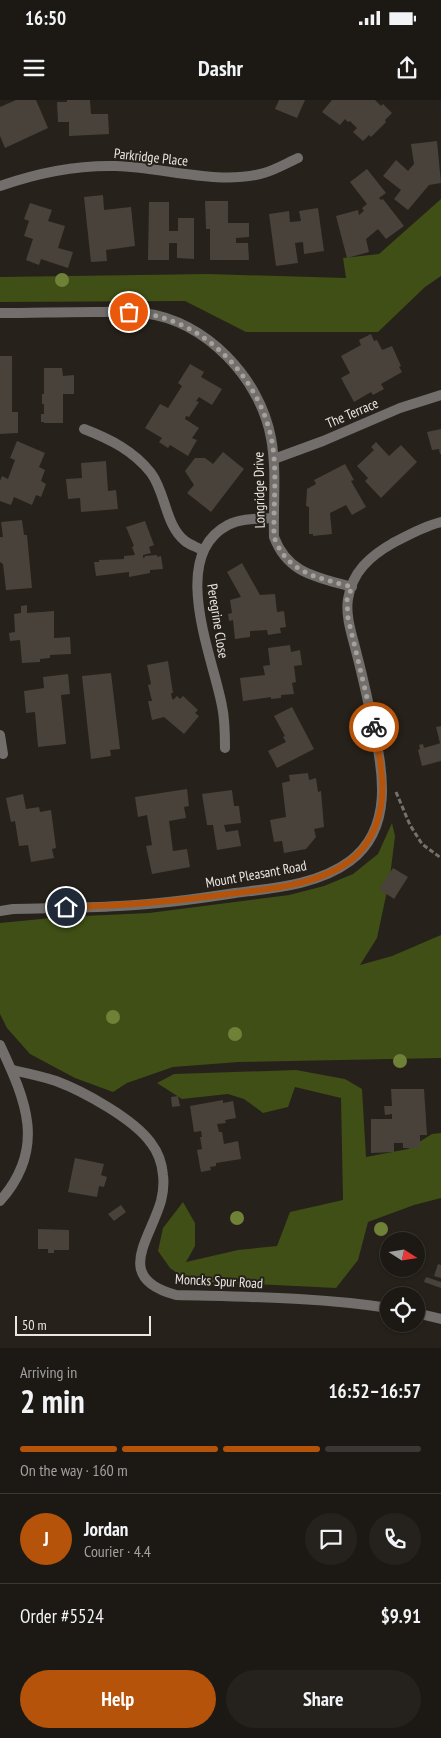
<!DOCTYPE html>
<meta charset="utf-8">
<style>
:root{--surface:#1c1914;--page:#25221d;--text:#f1f3f6;--muted:#a0a0a0;--line:#3a3834;--accent:#b45309}
body{margin:0;font-family:"PT Sans Narrow",sans-serif;background:var(--page);color:var(--text);height:100vh;display:flex;flex-direction:column;font-size:19px;white-space:nowrap}
*{box-sizing:border-box;margin:0}
p{font-size:16px;color:var(--muted)}
.icon{flex:none;width:28px;height:28px;fill:none;stroke:currentColor;stroke-width:2;stroke-linecap:round;stroke-linejoin:round}
.map{position:relative;height:1248px;overflow:hidden}
.side{display:flex;flex-direction:column;background:var(--surface);flex:1}
.side>*{flex:none}
.needle{width:32px;rotate:102deg}
.fabs{position:absolute;left:380px;top:1132px;display:grid;gap:10px}
.fabs a{display:grid;place-items:center;width:45px;height:45px;border-radius:50%;background:var(--surface);box-shadow:0 1px 4px #0004,0 0 0 1px var(--line);font-size:25px}
.scale{position:absolute;left:15px;bottom:12px;width:136px;box-sizing:border-box;padding-left:5px;border:2px solid #eae6e2;border-top:0;font-size:14px;line-height:18px;white-space:nowrap;color:#eae6e2;-webkit-text-stroke:4px #26211a;paint-order:stroke}
.pin{position:absolute;display:grid;place-items:center;width:42px;height:42px;color:#fff;margin:-21px;border:2px solid #fff;border-radius:50%;box-shadow:0 1px 5px #0007}
.courier{position:absolute;display:grid;place-items:center;width:50px;height:50px;margin:-25px;border:4px solid #b45309;border-radius:50%;background:#fff;color:#222;box-shadow:0 1px 6px #0007}
.summary em{font-style:normal;font-weight:700}
.summary div{display:flex;flex-direction:column-reverse}
.summary{display:flex;align-items:center;justify-content:space-between;height:85px;padding:0 20px}
h1{font-size:32px;font-weight:700;line-height:38px}
.bar{display:grid;grid-template-columns:repeat(4,1fr);gap:8px 5px;align-content:center;height:60px;padding:0 20px}
.bar i{height:6px;border-radius:4px;background:var(--line)}
.bar .on{background:var(--accent)}
.bar p{grid-column:span 4}
.line{display:flex;align-items:center;gap:12px;padding:0 20px;border-top:1px solid var(--line)}
.line div{flex:1}
.round{display:grid;place-items:center;flex:none;width:52px;height:52px;border-radius:26px;background:var(--page)}
.cta{display:flex;gap:10px;margin-top:auto;padding:10px 20px}
.cta a{flex:1;height:58px;border-radius:30px;background:var(--accent);color:#fff;font-size:20px;font-weight:700;line-height:58px;text-align:center}
.cta a+a{background:var(--page);color:var(--text)}
.status{display:flex;justify-content:space-between;align-items:center;height:35px;padding:0 25px;background:var(--surface);direction:ltr}
.status svg{height:14px;fill:currentColor}
header{display:flex;justify-content:space-between;align-items:center;height:65px;padding:0 20px;background:var(--surface);font-size:22px;font-weight:700}
.map>svg:first-child{display:block}
.green{fill:#3f4f15}
.building{fill:#48423b}
.lines{fill:none;stroke-linecap:round;stroke-linejoin:round}
.path{stroke:#76716c;stroke-width:3;stroke-dasharray:5 2.5;stroke-linecap:butt}
.lane{stroke:#716e6b;stroke-width:10}
.street{stroke:#716e6b;stroke-width:10}
.tree{fill:#6f8137}
.done{stroke:#a5a19c;stroke-width:5;stroke-dasharray:0 9}
.route{stroke:#b45309;stroke-width:6}
.labels{text-anchor:middle;dominant-baseline:central;stroke-width:4;stroke-linejoin:round;paint-order:stroke}
.street-label{font-size:14px;fill:#eae6e2;stroke:#26211a}
</style>
<div class="status"><b>16:50</b><svg viewBox="0 0 49 12"><path d="M0 12V9h3v3zM5 12V6h3v6zM10 12V3h3v9zM15 12V0h3v12zM26 1h20v11H26zM47 4h2v5h-2z"/></svg></div>
<header><svg class="icon" aria-label="menu" viewBox="0 0 24 24"><path d="M4 6h16M4 12h16M4 18h16"/></svg>Dashr<svg class="icon" aria-label="share" viewBox="0 0 24 24"><path d="M12 15V3M7 8l5-5 5 5M5 13v7h14v-7"/></svg></header>
<div class="map">
<svg width="441" height="1248" viewBox="0 0 441 1248">
<rect width="100%" height="100%" fill="#26211a"/>
<g class="green">
<path d="M441 99V176L425 187 378 232H246L185 201 0 202V177L208 174 346 178 343 158 379 154Z"/>
<path d="M392 723 395 736 390 777 377 838 360 865 392 856 441 835V958L239 962 173 967 127 983 113 992 75 978 30 954 7 928 0 914V823L62 817 149 813 289 795 324 786 353 774 378 754Z"/>
<path d="M296 970 345 979 362 989 366 1057 408 1049 432 1034 441 1033V1098L414 1105 368 1122 358 1160 336 1188 188 1181 170 1168 158 1151 163 1128 183 1102 195 1123V1146L186 1162 238 1150 277 1146 290 1112 343 1100 341 998 295 987 288 1007 263 1013 244 999 228 994 182 999 157 983 174 974Z"/>
</g>
<g class="building">
<path d="M16 0H36L48 28 5 48 0 36V7Z"/>
<path d="M67 0H90L91 14H108L109 34 69 36V22H58L57 2H67Z"/>
<path d="M279 0H305L297 18 275 9Z"/>
<path d="M332 0H375L381 6 383 4 392 13 385 20 386 22 371 37 369 35 363 41 353 32 357 28 350 21 348 22 345 19 340 25 322 12Z"/>
<path d="M437 41 441 83 429 85 408 110 394 99 401 90 383 76 396 60 408 71 414 64 411 44Z"/>
<path d="M367 69 386 93 379 98 381 100 383 99 404 126 386 139 378 129 366 139 369 152 347 158 336 116 358 110 359 115 364 111 362 108 367 104 350 82Z"/>
<path d="M103 95 104 110 131 107 135 146 106 150 107 161 91 162 84 97Z"/>
<path d="M205 101H228V123H249V137L236 138V143H248L249 160H210V129H206Z"/>
<path d="M149 102H169V131H178V118H194V159L177 158V143H169V160H148Z"/>
<path d="M30 103 52 110 48 121 65 126 58 148 73 152 68 168 41 159 39 165 26 160 33 139 24 136 29 121 24 119Z"/>
<path d="M318 108 324 151 304 154 303 142 295 143 298 163 276 166 269 114 289 111 290 122 301 121 299 111Z"/>
<path d="M371 234 374 241 377 240 382 250 392 246 401 266 399 267 402 272 381 284 384 289 373 295 371 292 354 302 341 278 350 273 341 256 361 245 359 240Z"/>
<path d="M0 256H12V312H18V333L0 334Z"/>
<path d="M190 264 204 272 201 277 222 289 212 305 199 297 196 301 199 302 189 317 186 316 185 319 199 328 192 338 197 340 188 356 170 345 168 348 159 342 162 338 145 328 160 304 168 308 182 286 178 283Z"/>
<path d="M44 268H62L63 276 74 275V294H63V323H44V322H41V314H44V304H42V294H44Z"/>
<path d="M441 329V354H440L439 349 432 350 427 332Z"/>
<path d="M17 341 45 353 39 367 45 370 41 381 46 384 41 397 36 395 32 405 14 397 11 405 0 401V381L2 376 8 379 15 360 10 358Z"/>
<path d="M376 342 389 356 401 345 417 362 381 398 365 381 368 378 357 366 374 350 371 347Z"/>
<path d="M223 352 244 369 211 412 187 393 194 385 185 371 195 358H205L213 364Z"/>
<path d="M106 361 108 391 116 390 118 409 81 412 80 398 68 399 66 379 82 378 81 363Z"/>
<path d="M345 364 354 380 351 381 366 407 352 415 346 405 330 413 332 434 313 436V434H309V407L306 406 307 389 316 384 314 380Z"/>
<path d="M22 420 24 435H27L32 488 6 490 3 464 0 462V437H3L1 422Z"/>
<path d="M145 421 154 445 149 447 151 453 143 455V458L145 457V456L157 455V457L161 456 163 469 150 470V473L129 477V472L96 476 94 462H99V460L124 459V456L135 455 132 447 134 446 126 427Z"/>
<path d="M242 463 260 495 275 494 277 512 284 511 286 527 280 528 281 533 268 535 267 530 250 531V537L235 539 233 520 229 521 228 514 232 513 230 500 241 497 227 472Z"/>
<path d="M27 505V513L54 511V538L70 537 71 554 50 555V558L40 559V562L22 563 20 540 10 541 9 533 15 532 14 514 21 513V506Z"/>
<path d="M290 545 291 552 300 550 302 565 294 566 296 582 292 583 294 594 281 595V598L271 599V597L243 601 240 578 265 575 263 566 270 565 268 548Z"/>
<path d="M168 561 173 593H171L172 598 173 600 177 596 180 599 183 596 198 610 195 613 199 616 184 634 164 617 152 620 148 601H152L148 585 151 584 147 565Z"/>
<path d="M111 573 120 649 110 650 111 656 91 659 82 576Z"/>
<path d="M68 574 70 594 61 595 66 644 38 647 35 612 26 613 24 591 44 588 43 577Z"/>
<path d="M292 607 314 649 277 668 268 651 286 642 283 637 285 636 274 616Z"/>
<path d="M441 626V643H440L436 627Z"/>
<path d="M441 643V661L422 666 418 650 420 649 419 645 423 644 424 648Z"/>
<path d="M308 673 309 680 316 678 318 692 321 691 324 727 314 729 316 737 306 749 284 753 282 741 274 742 270 720 286 717 282 683 290 681 289 675Z"/>
<path d="M187 689 189 706 184 707 186 718 169 721 173 751 187 749 190 767 152 774 146 746 152 745 147 715 138 717 135 697Z"/>
<path d="M232 690 234 706H239L241 723 224 725 226 732 238 730 241 746 217 750 213 725H207L202 694Z"/>
<path d="M23 694 26 709 39 707 40 712 51 710 56 748 52 749 54 758 31 762 28 745 19 746 15 721 11 722 6 698Z"/>
<path d="M393 768 408 777 394 799 379 789Z"/>
<path d="M391 989H424L427 1035H420V1048H403V1043H394V1052L371 1053V1019H392V1014L385 1015 384 1006H392Z"/>
<path d="M178 996 180 1006 172 1007 171 997Z"/>
<path d="M223 1000V1003L233 1001 236 1018 225 1020 226 1023 217 1024 219 1032H222L224 1044 238 1041 241 1059 216 1063V1066L210 1067 211 1070 201 1072 197 1050 202 1049 200 1037H202L201 1031 194 1032 190 1006Z"/>
<path d="M75 1058 104 1064 101 1075 107 1077 104 1087 99 1086 97 1097 68 1092Z"/>
<path d="M121 1105 126 1112 114 1121 108 1114Z"/>
<path d="M38 1129 69 1130V1150H54V1153H48V1149H38Z"/>
<path d="M438 1164 441 1165V1178L434 1176Z"/>
<path d="M426 1177 441 1182V1188L424 1182Z"/>
</g>
<g class="lines">
<path class="path" d="M396 692 410 725 422 744 441 758"/>
<path class="lane" d="M84 329C110 339 134 351 151 373 166 393 165 425 185 441 190 445 197 447 202 450"/>
<g class="street">
<path d="M0 86C37 73 76 65 116 66 162 67 219 86 264 73 275 70 287 63 298 58"/>
<path d="M0 213C32 213 63 212 95 212 111 212 128 210 144 213 206 221 260 278 271 338 277 370 273 405 274 437 288 474 317 477 352 487"/>
<path d="M274 359 323 341 400 308 441 295"/>
<path d="M0 635 3 654"/>
<path d="M225 648C225 634 225 620 222 606 213 557 168 456 228 425 242 418 259 419 273 418"/>
<path d="M0 811 13 809C49 808 84 808 119 806 158 804 197 799 235 793 273 788 318 785 350 761 394 728 383 671 373 625 368 601 363 578 357 555 353 538 345 517 348 499 352 472 370 456 393 443 408 435 424 426 441 422"/>
<path d="M0 945C26 1001 47 1048 0 1101"/>
<path d="M12 970C26 973 41 976 56 981 83 991 134 1019 151 1043 158 1052 162 1063 163 1075 164 1083 163 1093 161 1101 150 1140 113 1178 176 1195 247 1197 318 1197 389 1208"/>
<path d="M416 1213 441 1219"/>
</g>
</g>
<g class="tree">
<circle cx="62" cy="180" r="7"/>
<circle cx="113" cy="917" r="7"/>
<circle cx="235" cy="934" r="7"/>
<circle cx="400" cy="961" r="7"/>
<circle cx="237" cy="1118" r="7"/>
<circle cx="381" cy="1129" r="7"/>
</g>
<g class="lines">
<path class="done" d="M129 212C197 214 257 272 271 337 278 368 273 405 274 437 288 474 317 477 352 487L347 500 348 518 374 627"/>
<path class="route" d="M66 807C123 806 179 801 236 793 268 789 302 786 331 772 344 766 358 756 366 744 391 708 382 666 374 627"/>
</g>
<g class="labels">
<g class="street-label">
<text transform="translate(151 57) rotate(6)">Parkridge Place</text>
<text transform="translate(352 313) rotate(-23)">The Terrace</text>
<text transform="translate(259 390) rotate(-91)">Longridge Drive</text>
<text transform="translate(218 521) rotate(81)">Peregrine Close</text>
<text transform="translate(256 774) rotate(-10)">Mount Pleasant Road</text>
<text transform="translate(219 1181) rotate(3)">Moncks Spur Road</text>
</g>
</g>
</svg>
<div class="fabs">
<a><svg class="needle" viewBox="-14 -14 28 28"><path d="M0-13l5 13h-10z" fill="#e53935"/><path d="M0 13l5-13h-10z" fill="#a0a0a0"/></svg></a>
<a><svg class="icon" aria-label="locate" viewBox="0 0 24 24"><circle cx="12" cy="12" r="6"/><path d="M12 2v4M12 18v4M2 12h4M18 12h4"/></svg></a>
</div>
<div class="scale">50 m</div>
<div class="pin" style="left:129px;top:212px;background:#ea580c"><svg class="icon" aria-label="bag" viewBox="0 0 24 24"><path d="M5 8h14l-1 12H6zM9 8a3 3 0 0 1 6 0"/></svg></div>
<div class="pin" style="left:66px;top:807px;background:#1f2937"><svg class="icon" aria-label="home" viewBox="0 0 24 24"><path d="M3 11l9-7 9 7M6 9v11h12V9"/></svg></div>
<div class="courier" style="left:374px;top:627px"><svg class="icon" aria-label="bike" viewBox="0 0 24 24"><circle cx="6" cy="16" r="4"/><circle cx="18" cy="16" r="4"/><path d="M6 16l4-8h5l3 8M10 8l3 8H6M13 5h3"/></svg></div>
</div>
<section class="side">
<div class="summary"><div><h1>2 min</h1><p>Arriving in</p></div><em>16:52–16:57</em></div>
<div class="bar"><i class="on"></i><i class="on"></i><i class="on"></i><i></i><p>On the way · 160 m</p></div>
<div class="line" style="height:90px"><b class="round" style="background:var(--accent);color:#fff">J</b><div><b>Jordan</b><p>Courier · 4.4</p></div><a class="round"><svg class="icon" aria-label="chat" viewBox="0 0 24 24"><path d="M4 5h16v11H9l-5 4z"/></svg></a><a class="round"><svg class="icon" aria-label="phone" viewBox="0 0 24 24"><path d="M5 4h4l2 5-3 2q2 4 5 5l2-3 5 2v4C11 20 4 13 5 4z"/></svg></a></div>
<div class="line" style="height:65px"><div>Order #5524</div><b>$9.91</b></div>
<div class="cta"><a>Help</a><a>Share</a></div>
</section>
